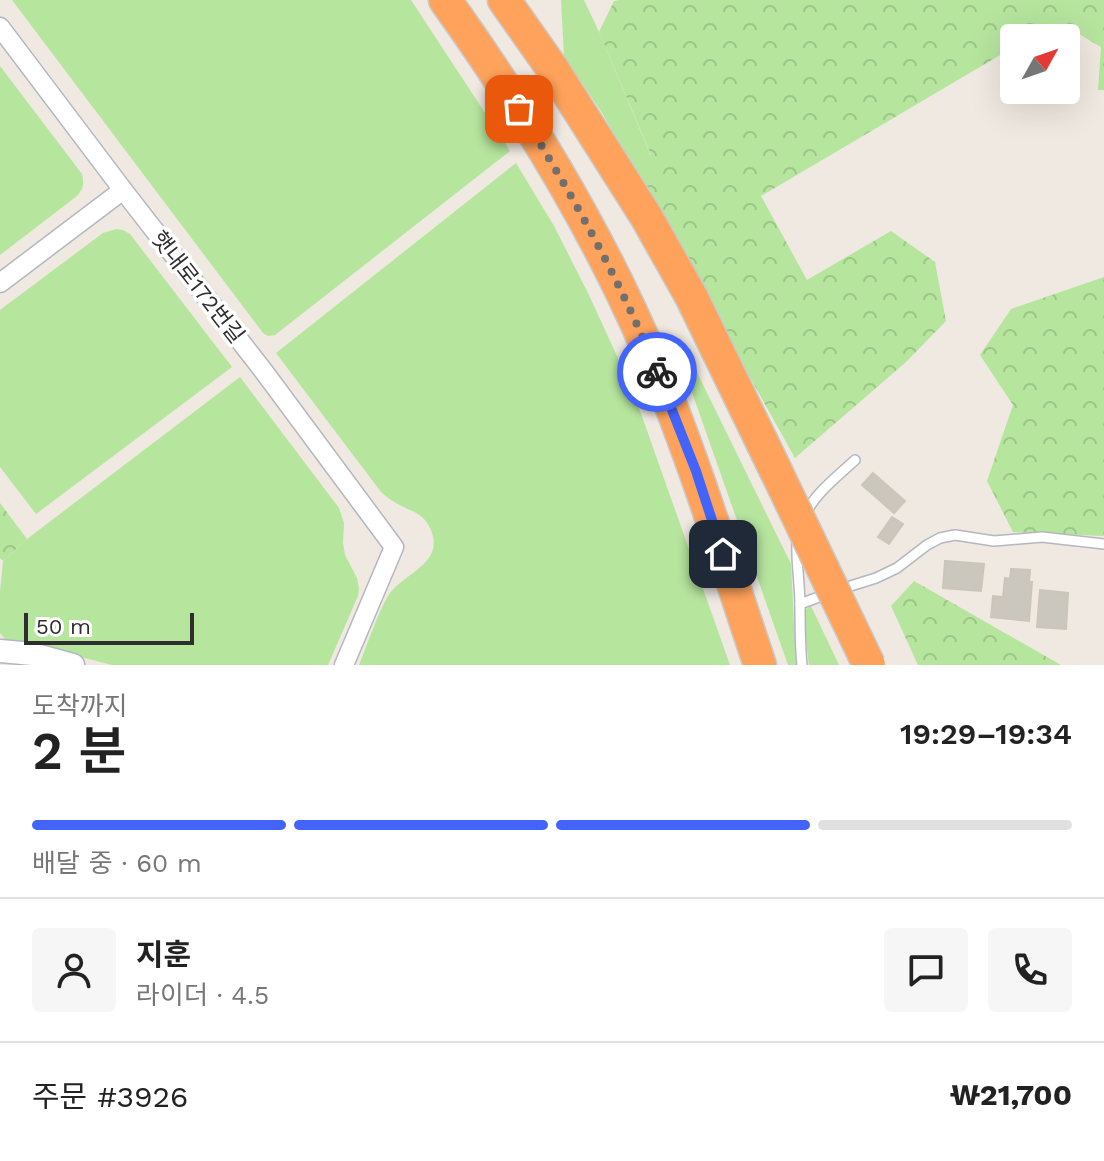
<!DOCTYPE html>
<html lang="ko">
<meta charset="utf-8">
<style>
:root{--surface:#fff;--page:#f6f6f6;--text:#222;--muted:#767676;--line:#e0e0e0;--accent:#4264fb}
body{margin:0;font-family:"Work Sans","Noto Sans KR",sans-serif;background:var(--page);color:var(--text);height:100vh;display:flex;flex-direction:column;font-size:30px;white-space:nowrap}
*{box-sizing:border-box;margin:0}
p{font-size:26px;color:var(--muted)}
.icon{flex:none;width:44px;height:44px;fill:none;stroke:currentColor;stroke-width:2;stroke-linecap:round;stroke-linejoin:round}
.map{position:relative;height:665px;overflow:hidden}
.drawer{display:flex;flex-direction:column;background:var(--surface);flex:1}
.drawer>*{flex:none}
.needle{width:52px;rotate:50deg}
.controls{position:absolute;left:1000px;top:24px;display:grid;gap:16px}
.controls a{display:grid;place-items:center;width:80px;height:80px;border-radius:8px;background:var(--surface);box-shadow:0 8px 32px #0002;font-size:40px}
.scale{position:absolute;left:24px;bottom:20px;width:170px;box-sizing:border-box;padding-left:8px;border:4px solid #2e2e2e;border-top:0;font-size:22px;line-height:28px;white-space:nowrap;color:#2e2e2e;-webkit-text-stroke:6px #fff;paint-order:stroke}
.pin{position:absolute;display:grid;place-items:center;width:68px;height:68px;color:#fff;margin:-34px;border-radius:16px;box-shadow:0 4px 12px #0006}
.courier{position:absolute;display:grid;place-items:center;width:80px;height:80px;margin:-40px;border:6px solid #4264fb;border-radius:50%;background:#fff;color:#222;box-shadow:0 2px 10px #0007}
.overview em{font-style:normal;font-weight:600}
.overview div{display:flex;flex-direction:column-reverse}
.overview{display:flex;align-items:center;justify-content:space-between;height:136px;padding:0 32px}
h1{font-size:52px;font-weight:600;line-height:60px}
.bar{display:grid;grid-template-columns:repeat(4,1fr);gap:12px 8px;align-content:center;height:96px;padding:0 32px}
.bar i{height:10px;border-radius:6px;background:var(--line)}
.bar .active{background:var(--accent)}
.bar p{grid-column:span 4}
.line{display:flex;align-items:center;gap:20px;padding:0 32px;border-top:2px solid var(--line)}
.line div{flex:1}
.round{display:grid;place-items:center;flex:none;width:84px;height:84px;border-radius:8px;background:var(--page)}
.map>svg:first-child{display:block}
.grass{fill:#b6e59e}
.forest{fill:url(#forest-crowns)}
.building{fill:#cbc7bf;stroke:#cbc5ba;stroke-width:2}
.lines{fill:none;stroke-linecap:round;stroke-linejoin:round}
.service-casing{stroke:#b4b7c1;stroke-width:12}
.minor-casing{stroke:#b4b7c1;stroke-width:21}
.tertiary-casing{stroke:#b4b7c1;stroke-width:25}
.motorway-casing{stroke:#c9c9c9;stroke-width:35}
.service{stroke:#fff;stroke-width:9}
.minor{stroke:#fff;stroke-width:18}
.tertiary{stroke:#fff;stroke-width:22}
.motorway{stroke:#ffa35c;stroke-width:32}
.motorway-bridge-casing{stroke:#c9c9c9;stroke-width:35;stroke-linecap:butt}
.motorway-bridge{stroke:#ffa35c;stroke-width:32}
.done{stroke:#726f6d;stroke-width:8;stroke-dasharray:0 14.4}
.route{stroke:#4264fb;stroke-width:10}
.labels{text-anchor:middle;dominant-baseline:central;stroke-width:7;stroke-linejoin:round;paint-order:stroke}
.street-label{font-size:22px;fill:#2e2e2e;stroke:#fff}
</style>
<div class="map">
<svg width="1104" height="665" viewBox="0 0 1104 665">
<defs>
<pattern id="forest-crowns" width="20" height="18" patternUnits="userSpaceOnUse" patternTransform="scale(2)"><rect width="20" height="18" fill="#b6e59e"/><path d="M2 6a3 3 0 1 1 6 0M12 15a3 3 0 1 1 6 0" fill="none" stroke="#9dc588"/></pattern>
</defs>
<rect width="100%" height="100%" fill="#efe9e1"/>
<g class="grass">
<path d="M12 0H411L510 151 275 335 268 336 263 333Z"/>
<path d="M561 0H584L599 32 651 156 633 168 601 111 564 57Z"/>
<path d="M0 66 82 174C84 184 84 188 77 196L0 255Z"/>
<path d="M516 163 554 226 589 295 633 391 730 665H359C368 643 376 617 388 596 402 573 447 564 430 528 423 512 409 511 396 503 390 500 386 496 381 492L276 353Z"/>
<path d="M116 229 123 230 130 234 232 367 36 514 0 467V310L103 233Z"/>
<path d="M683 344 791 564 796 665H788L676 347Z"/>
<path d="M240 377 339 508 344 523 343 543 345 555 357 578 359 588 358 596 328 665H112L58 651 17 644 5 639 0 633V592L3 561 27 539Z"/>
<path d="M811 606 839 665H809L805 632 806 609Z"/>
</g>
<g class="forest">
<path d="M620 0H1104V90H1098L1101 47 1077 33 1066 39 1014 38V51H1007L761 196 807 280 891 231 935 262 946 321 906 362 795 458 633 168 651 155 599 32 614 1Z"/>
<path d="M1104 277V536L1013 532 987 481 1013 405 980 355 1011 309Z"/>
<path d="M0 503 27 539 3 561 0 558Z"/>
<path d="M914 581 1061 665H918L891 606Z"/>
</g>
<g class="building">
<path d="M873 473 905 501 894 513 862 485Z"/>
<path d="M892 517 903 524 889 544 878 537Z"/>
<path d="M945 561 984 564 981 591 943 588Z"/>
<path d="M1011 569 1030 570 1029 582H1032L1029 621 991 617 993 596 1003 597 1005 578 1010 579Z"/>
<path d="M1040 590 1068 593 1066 629 1037 627Z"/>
</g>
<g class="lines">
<defs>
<g id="service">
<path d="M805 515C814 494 838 476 855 460"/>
<path d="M797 541C796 563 800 584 800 606 800 626 800 645 802 665"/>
<path d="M841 589 876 578 897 568 927 545 940 538 955 535 994 541 1042 537 1104 544"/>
<path d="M800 604 827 594"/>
</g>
<g id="minor">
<path d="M0 27 123 190 265 373 394 547 344 665"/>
<path d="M0 283 123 190"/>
</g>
<path id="tertiary" d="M0 651 33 654 73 665"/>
<g id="motorway">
<path d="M445 0C523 109 593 223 646 345 691 449 724 558 760 665"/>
<path d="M504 0 554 71 647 218 692 298 776 471"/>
</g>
</defs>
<use href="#service" class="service-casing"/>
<use href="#minor" class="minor-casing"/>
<use href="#tertiary" class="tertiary-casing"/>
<use href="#motorway" class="motorway-casing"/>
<use href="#service" class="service"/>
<use href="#minor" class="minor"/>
<use href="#tertiary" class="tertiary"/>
<use href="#motorway" class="motorway"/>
<defs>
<path id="motorway-bridge" d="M776 471 869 665"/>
</defs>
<use href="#motorway-bridge" class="motorway-bridge-casing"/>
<use href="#motorway-bridge" class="motorway-bridge"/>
</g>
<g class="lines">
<path class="done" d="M519 109C571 193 620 279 657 372"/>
<path class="route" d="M657 372 696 471 723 554"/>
</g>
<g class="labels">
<g class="street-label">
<text transform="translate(198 287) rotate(52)">햇내로172번길</text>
</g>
</g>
</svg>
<div class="controls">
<a><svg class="needle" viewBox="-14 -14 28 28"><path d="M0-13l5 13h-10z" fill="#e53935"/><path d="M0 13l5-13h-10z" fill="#767676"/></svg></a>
</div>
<div class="scale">50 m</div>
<div class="pin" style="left:519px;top:109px;background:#ea580c"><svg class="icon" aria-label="bag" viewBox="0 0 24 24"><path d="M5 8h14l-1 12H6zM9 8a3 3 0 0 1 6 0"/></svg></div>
<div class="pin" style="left:723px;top:554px;background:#1f2937"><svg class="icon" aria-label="home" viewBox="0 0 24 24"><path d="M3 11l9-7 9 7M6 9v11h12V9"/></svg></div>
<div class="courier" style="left:657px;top:372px"><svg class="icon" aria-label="bike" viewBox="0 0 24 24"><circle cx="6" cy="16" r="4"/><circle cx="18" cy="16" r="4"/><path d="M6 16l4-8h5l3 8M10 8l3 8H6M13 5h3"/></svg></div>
</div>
<section class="drawer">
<div class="overview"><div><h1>2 분</h1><p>도착까지</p></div><em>19:29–19:34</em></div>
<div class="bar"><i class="active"></i><i class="active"></i><i class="active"></i><i></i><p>배달 중 · 60 m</p></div>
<div class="line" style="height:144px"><a class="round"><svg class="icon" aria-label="person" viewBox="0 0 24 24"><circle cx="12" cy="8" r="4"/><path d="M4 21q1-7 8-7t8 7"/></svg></a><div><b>지훈</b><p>라이더 · 4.5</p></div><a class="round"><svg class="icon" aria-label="chat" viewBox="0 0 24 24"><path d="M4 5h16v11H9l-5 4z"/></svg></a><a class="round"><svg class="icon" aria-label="phone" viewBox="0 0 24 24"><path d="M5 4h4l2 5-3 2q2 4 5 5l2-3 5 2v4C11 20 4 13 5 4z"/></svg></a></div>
<div class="line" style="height:104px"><div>주문 #3926</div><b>₩21,700</b></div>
</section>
